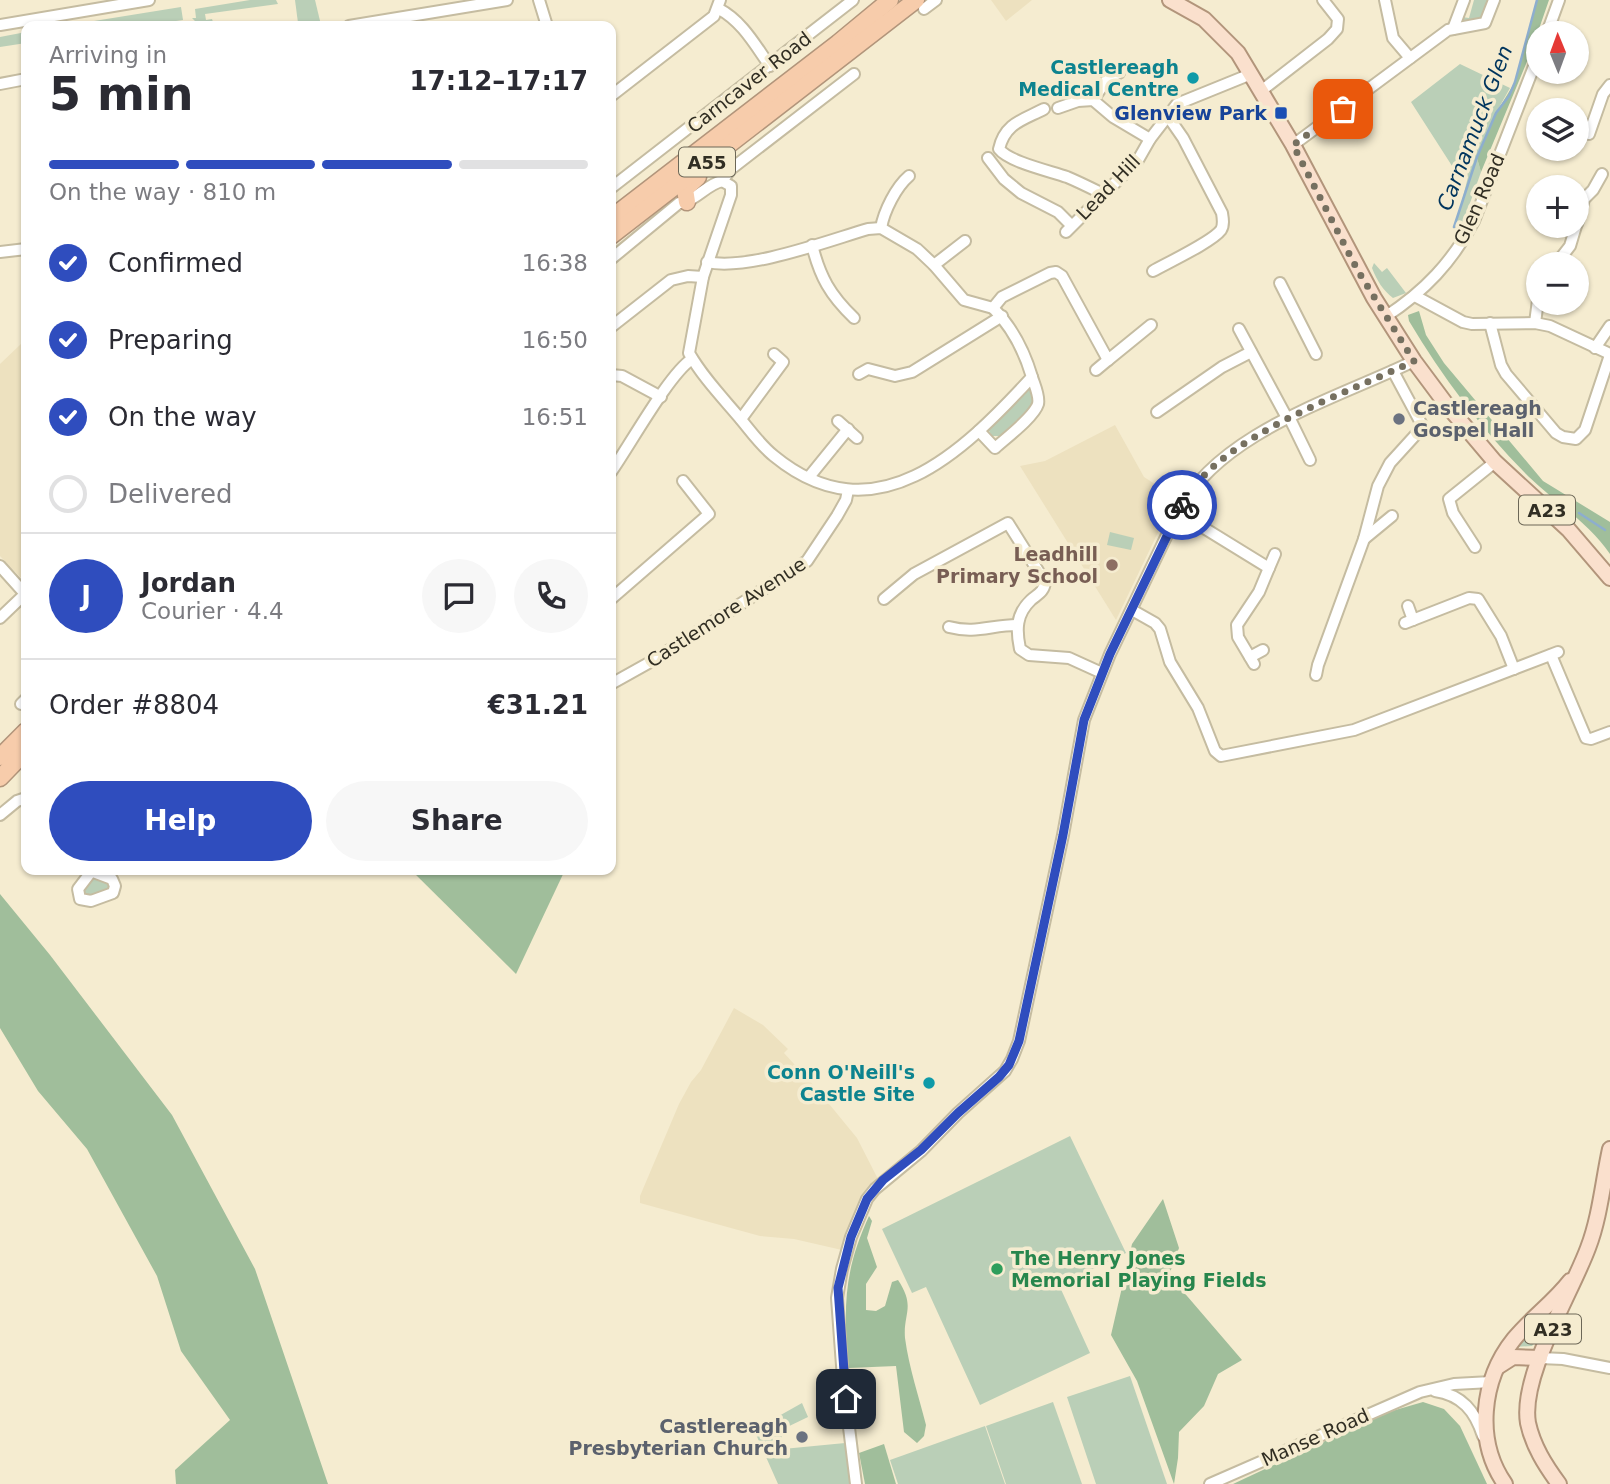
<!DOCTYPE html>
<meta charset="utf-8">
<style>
:root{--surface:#fff;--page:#f7f7f7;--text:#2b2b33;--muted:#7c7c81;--line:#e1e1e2;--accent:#2f4dbe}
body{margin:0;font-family:"DejaVu Sans",sans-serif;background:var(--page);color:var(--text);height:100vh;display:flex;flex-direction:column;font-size:26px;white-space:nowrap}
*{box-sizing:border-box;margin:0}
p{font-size:23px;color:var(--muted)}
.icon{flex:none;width:38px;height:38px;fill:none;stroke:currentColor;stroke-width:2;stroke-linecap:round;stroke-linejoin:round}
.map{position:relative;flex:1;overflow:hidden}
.details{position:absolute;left:21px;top:21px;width:595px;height:854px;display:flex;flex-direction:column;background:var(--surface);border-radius:14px;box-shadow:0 2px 5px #0004}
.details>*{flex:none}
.needle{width:46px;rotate:359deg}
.buttons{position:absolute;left:1526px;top:21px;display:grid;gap:14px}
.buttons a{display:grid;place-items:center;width:63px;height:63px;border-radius:50%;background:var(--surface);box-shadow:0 2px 5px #0004;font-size:35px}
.pin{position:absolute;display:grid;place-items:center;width:60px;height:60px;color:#fff;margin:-30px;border-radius:14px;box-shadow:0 4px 10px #0006}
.courier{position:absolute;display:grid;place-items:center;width:70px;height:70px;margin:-35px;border:5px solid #2f4dbe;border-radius:50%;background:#fff;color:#222;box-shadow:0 2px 9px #0007}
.headline em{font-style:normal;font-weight:700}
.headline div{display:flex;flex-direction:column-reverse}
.headline{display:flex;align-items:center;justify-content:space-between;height:119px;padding:0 28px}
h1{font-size:46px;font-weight:700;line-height:52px}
.bar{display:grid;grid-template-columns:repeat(4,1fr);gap:10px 7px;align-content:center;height:84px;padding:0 28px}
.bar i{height:9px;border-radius:5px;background:var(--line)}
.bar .active{background:var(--accent)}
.bar p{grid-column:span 4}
.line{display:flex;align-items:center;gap:18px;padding:0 28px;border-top:2px solid var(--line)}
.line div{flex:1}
.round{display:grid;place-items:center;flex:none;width:74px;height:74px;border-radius:37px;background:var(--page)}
ol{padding:0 28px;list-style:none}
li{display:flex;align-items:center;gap:21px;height:77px}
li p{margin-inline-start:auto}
li .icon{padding:7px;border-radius:50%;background:var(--accent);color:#fff;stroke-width:4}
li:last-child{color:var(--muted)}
li i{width:38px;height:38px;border:4px solid var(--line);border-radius:50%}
.button{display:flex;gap:14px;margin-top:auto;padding:14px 28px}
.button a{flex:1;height:80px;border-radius:42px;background:var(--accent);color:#fff;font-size:28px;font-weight:700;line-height:80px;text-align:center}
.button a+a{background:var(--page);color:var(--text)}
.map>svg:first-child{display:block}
.built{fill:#ede1bf}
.green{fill:#bacfb7}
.forest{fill:#a0be9b}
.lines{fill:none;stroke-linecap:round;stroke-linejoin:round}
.stream{stroke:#8daece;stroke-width:2.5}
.minor-casing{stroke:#c5bca1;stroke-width:14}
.major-casing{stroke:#b2957b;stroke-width:18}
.highway-casing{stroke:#b2957b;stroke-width:19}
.minor{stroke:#fff;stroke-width:10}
.major{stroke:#fae0cd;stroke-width:14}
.highway{stroke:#f7ccab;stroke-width:16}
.done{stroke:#767060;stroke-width:7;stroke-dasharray:0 12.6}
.route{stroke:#2f4dbe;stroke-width:9}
.culture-dot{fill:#0f9aa8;stroke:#f5ecd0;stroke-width:2.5}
.transit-dot{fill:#1a4fb4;stroke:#f5ecd0;stroke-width:2.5}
.worship-dot{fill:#6b7280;stroke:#f5ecd0;stroke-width:2.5}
.education-dot{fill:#8d6e63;stroke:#f5ecd0;stroke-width:2.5}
.leisure-dot{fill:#2e9e5b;stroke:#f5ecd0;stroke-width:2.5}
.labels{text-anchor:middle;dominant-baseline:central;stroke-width:7;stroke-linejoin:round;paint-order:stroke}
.shield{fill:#f5ecd0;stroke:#6c6757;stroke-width:2}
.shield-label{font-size:18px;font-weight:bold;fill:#312e23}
.culture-label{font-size:19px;font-weight:bold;fill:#0d838f;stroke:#f5ecd0;text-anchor:end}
.street-label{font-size:19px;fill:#312e23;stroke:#f5ecd0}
.transit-label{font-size:19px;font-weight:bold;fill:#164399;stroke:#f5ecd0;text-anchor:end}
.worship-label{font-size:19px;font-weight:bold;fill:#5b616d;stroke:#f5ecd0;text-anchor:start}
.education-label{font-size:19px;font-weight:bold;fill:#785e54;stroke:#f5ecd0;text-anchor:end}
.leisure-label{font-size:19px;font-weight:bold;fill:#27864d;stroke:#f5ecd0;text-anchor:start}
.water-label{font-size:21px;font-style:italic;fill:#00355d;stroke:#f5ecd0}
</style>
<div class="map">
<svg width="1610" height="1484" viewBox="0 0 1610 1484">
<rect width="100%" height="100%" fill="#f5ecd0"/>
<g class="built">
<path d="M991 0H1032L1006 21Z"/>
<path d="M21 344 26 350V583L0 556V364Z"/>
<path d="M1115 425 1144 477 1175 497 1116 620 1020 466 1045 461Z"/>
<path d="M734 1008 763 1025 788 1049 784 1053 816 1088 857 1138 879 1181 842 1250 794 1239 760 1236 640 1203V1196L679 1104 691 1082 701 1070Z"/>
</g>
<g class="green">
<path d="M250 0H276L278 4 205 14 206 20 212 19 213 22 198 24 192 18H196L195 9Z"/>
<path d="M295 0H315L321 25 298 23Z"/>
<path d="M1474 0H1488L1485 18 1462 23V17L1469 18Z"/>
<path d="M181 7 183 20 141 26H63Z"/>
<path d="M26 32V43L0 47V37Z"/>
<path d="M1460 64 1510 88 1497 111 1477 158 1481 172 1464 220 1452 240 1468 177 1458 165 1454 169 1411 102Z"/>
<path d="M1374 263 1382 272 1387 268 1406 293 1393 298C1383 290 1377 281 1372 268Z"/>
<path d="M1027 386H1032L1035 403 1000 436H992L989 431V426Z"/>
<path d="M1110 532 1134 538 1131 550 1107 545Z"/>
<path d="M93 877 109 882 110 886 107 891 87 897 82 893 84 886Z"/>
<path d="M1070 1136 1126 1253 1059 1285 1090 1353 980 1405 926 1287 912 1293 882 1229Z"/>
<path d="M1549 1310 1554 1318 1532 1346 1514 1347Z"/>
<path d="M1130 1376 1167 1484H1096L1067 1397Z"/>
<path d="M1053 1402 1082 1484H1006L986 1426Z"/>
<path d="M802 1403 808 1417 781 1430 783 1449 845 1443 852 1484H778L754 1430Z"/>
<path d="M985 1426 1005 1484H898L890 1460Z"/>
</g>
<g class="forest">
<path d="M1537 0H1549L1531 52 1481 172 1477 158 1496 113 1515 82Z"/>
<path d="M1419 311 1426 335 1444 363 1543 481 1610 522V554C1589 523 1556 503 1529 477 1482 430 1443 378 1409 321L1408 315Z"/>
<path d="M411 870H565L516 974Z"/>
<path d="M0 894 50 955 172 1115 255 1269 328 1484H176L175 1470 230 1420 181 1351 157 1276 87 1149 38 1091 0 1028Z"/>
<path d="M1163 1199 1179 1248 1169 1275 1242 1360 1218 1374 1204 1406 1179 1432 1178 1458 1174 1484 1137 1381 1111 1335 1132 1244Z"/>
<path d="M869 1216 872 1221 867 1238 877 1267 866 1284V1310L876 1311 885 1306 892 1282 898 1280C916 1307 903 1313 905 1338 909 1368 919 1397 926 1425L924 1436 917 1443 904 1432 896 1366 848 1368C844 1306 843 1273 869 1216Z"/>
<path d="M1423 1402 1444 1409 1460 1426 1487 1484H1233L1385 1413Z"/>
<path d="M884 1444 896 1484H865L859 1453Z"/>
</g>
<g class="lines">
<g class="stream">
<path d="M1454 227 1477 157 1496 113 1509 96 1515 82 1537 0"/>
<path d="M1579 513 1605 530"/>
</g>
<defs>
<g id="minor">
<path d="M539 0 547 26"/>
<path d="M1385 0 1393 38 1410 58"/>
<path d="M719 9C742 21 755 45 770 66"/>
<path d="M924 9 936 0"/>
<path d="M0 25 149 0"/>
<path d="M349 26 507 0"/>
<path d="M1453 29 1464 0"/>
<path d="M1547 33 1559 0"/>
<path d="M0 84 26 79"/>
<path d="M1261 91 1328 39 1337 29 1338 19 1323 0"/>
<path d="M611 96 714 16 720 0"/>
<path d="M1093 100 1108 78 1119 73"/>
<path d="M1058 108 1078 101 1093 100 1113 117 1150 139"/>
<path d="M1044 109C1023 120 1005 123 999 149 1009 162 1050 171 1067 177 1079 182 1091 188 1103 194"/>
<path d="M1589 134 1603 94 1610 85"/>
<path d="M1293 145 1448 30 1485 23 1494 0"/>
<path d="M988 158 1004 179 1021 193 1058 212 1071 225"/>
<path d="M722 181 731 186V195L703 277 689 353C702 376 721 396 738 416 750 430 760 445 774 456 875 539 963 452 1032 377 1024 350 1013 328 993 308"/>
<path d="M722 181 731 169 854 74"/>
<path d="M611 188 853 0"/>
<path d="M683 203C698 198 708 184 722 181"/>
<path d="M1577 224 1584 199 1593 190 1602 174"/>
<path d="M881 228C884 211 896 187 909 176"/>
<path d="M1066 232 1138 160 1150 139 1177 104 1251 74"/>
<path d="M812 245C820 277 830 295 854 318"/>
<path d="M0 252 26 249"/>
<path d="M611 259 679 203"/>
<path d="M707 262C748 271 827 241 868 229L881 228 917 249 934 265 964 300 993 308"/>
<path d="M1556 264 1570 246 1576 226"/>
<path d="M934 265 965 241"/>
<path d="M1153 271C1167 263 1212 242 1221 230 1224 225 1223 219 1222 213L1183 138 1167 115"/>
<path d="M1280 283 1316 354"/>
<path d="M1415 296 1463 322 1472 324 1535 323 1550 326 1610 354"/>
<path d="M993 308 1002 297 1050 273 1056 272 1062 276 1108 360 1151 325"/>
<path d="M1385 317C1425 291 1452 262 1474 221L1538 56"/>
<path d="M1490 323 1501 365 1506 374 1556 433 1563 437 1576 439 1585 430 1610 355"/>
<path d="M1535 323 1538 300"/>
<path d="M611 327 671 280 688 276 703 277"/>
<path d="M1239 329 1287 418"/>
<path d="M1595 348 1610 326"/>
<path d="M1096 370 1108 360"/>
<path d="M859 374 868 369 895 376 912 372 1002 316"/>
<path d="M611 375 622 376 661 397"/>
<path d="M1157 412 1222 367 1251 352"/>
<path d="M1289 417 1310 460"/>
<path d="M741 419 783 362 774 354"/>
<path d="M838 421 857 438"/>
<path d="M979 431 995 448C1006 438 1034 417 1038 404 1040 396 1034 384 1032 377"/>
<path d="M611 472C630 445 669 374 692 359"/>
<path d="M809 477 848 429"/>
<path d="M1178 512 1269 568 1259 592 1237 625 1238 637 1254 664"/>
<path d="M1364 539 1392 516"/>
<path d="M1475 547 1453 513 1449 499 1495 462"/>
<path d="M0 566 26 595"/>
<path d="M1269 568 1275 554"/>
<path d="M611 599 709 514 683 481"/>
<path d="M884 599 914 574 1008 523 1045 582C1044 592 1038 594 1031 600 1016 614 1016 630 1020 649L1029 655 1069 658 1102 673"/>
<path d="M1408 606 1413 620"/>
<path d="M1132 610 1155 623 1160 629 1170 662 1198 708 1215 751 1221 756 1354 730 1558 652"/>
<path d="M0 618 25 594"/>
<path d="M1405 623 1469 598 1478 599 1501 636 1514 669"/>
<path d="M949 627C976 634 991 625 1017 625"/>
<path d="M1551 655 1586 738 1591 739 1610 732"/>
<path d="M1250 657 1263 650"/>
<path d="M1316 675 1318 665 1364 539 1378 486 1390 463 1420 430 1422 425 1393 371"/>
<path d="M611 684 654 660 807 561 837 516 846 500 848 490"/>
<path d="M21 704 26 699"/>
<path d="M0 815 17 801 26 798"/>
<path d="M88 870 112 879 115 886 113 893 91 901 80 899 78 889 91 872"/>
<path d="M1540 1358 1563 1359 1610 1368"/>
<path d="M1435 1391C1462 1395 1475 1411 1483 1436"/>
<path d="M856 1484 843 1379 837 1298 842 1269 851 1237 867 1199 875 1189 921 1151 958 1113 1005 1071 1012 1059 1019 1041 1063 835 1084 720 1110 654 1178 512C1219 432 1338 398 1414 361"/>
<path d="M1210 1484 1420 1392 1454 1384 1491 1382"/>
</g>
<g id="major">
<path d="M1170 0 1204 19 1238 53 1293 145 1374 298 1414 361 1446 404 1495 462 1568 529 1610 578"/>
<path d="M1499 1366 1513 1357 1540 1358"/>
<path d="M1505 1484C1475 1441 1481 1380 1514 1339 1531 1318 1553 1303 1570 1281"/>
<path d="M1559 1484C1545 1465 1533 1446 1528 1423 1520 1376 1571 1294 1588 1248 1600 1217 1603 1181 1610 1149"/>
</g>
<g id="highway">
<path d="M687 202 685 189 698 177"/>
<path d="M611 218 838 43 890 0"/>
<path d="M611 236 916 0"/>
<path d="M0 757 26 731"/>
<path d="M0 778 26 751"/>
</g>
</defs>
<use href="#minor" class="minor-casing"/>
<use href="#major" class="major-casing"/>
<use href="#highway" class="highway-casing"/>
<use href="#minor" class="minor"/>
<use href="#major" class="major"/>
<use href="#highway" class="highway"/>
</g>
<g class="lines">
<path class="done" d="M1182 505C1216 437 1348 393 1414 361L1358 271 1293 145 1343 109"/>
<path class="route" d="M846 1399 838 1288 851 1237 867 1199 883 1180 921 1150 958 1113 999 1077 1009 1065 1019 1041 1063 835 1084 720 1110 654 1182 505"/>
</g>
<g class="culture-dot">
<circle cx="1193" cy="78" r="7"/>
<circle cx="929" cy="1083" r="7"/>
</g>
<rect class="transit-dot" x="1274" y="106" width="14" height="14" rx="3.5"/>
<g class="worship-dot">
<circle cx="1399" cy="419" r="7"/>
<circle cx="802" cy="1437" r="7"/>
</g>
<circle class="education-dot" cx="1112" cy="565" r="7"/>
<circle class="leisure-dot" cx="997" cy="1269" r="7"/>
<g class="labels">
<g class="shield">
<rect x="679" y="147.5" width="56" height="29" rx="5"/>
<rect x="1519" y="495.5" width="56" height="29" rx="5"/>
<rect x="1525" y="1314.5" width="56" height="29" rx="5"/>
</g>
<g class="shield-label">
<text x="707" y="162">A55</text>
<text x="1547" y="510">A23</text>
<text x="1553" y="1329">A23</text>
</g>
<g class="culture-label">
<text x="1179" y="67">Castlereagh<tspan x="1179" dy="22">Medical Centre</tspan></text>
<text x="915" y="1072">Conn O'Neill's<tspan x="915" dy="22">Castle Site</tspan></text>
</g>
<g class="street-label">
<text transform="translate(749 82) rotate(-38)">Carncaver Road</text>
<text transform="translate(1108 187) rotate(-46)">Lead Hill</text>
<text transform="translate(1479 199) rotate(-66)">Glen Road</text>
<text transform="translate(726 612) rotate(-33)">Castlemore Avenue</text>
<text transform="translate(1315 1437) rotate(-24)">Manse Road</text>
</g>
<g class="transit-label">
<text x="1267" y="113">Glenview Park</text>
</g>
<g class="worship-label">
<text x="1413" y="408">Castlereagh<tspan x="1413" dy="22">Gospel Hall</tspan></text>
<text x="788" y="1426" text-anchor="end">Castlereagh<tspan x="788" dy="22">Presbyterian Church</tspan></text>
</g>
<g class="education-label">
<text x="1098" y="554">Leadhill<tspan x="1098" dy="22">Primary School</tspan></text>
</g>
<g class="leisure-label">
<text x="1011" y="1258">The Henry Jones<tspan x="1011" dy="22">Memorial Playing Fields</tspan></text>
</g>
<g class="water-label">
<text transform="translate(1475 128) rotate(-69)">Carnamuck Glen</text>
</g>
</g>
</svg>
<div class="buttons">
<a><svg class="needle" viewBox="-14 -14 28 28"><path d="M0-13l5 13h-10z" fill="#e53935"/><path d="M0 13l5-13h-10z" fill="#7c7c81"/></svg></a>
<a><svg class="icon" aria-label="layers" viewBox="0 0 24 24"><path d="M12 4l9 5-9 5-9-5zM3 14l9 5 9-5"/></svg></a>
<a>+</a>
<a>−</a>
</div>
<div class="pin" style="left:1343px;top:109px;background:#ea580c"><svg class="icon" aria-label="bag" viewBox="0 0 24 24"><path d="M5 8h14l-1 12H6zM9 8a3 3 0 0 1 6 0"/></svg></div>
<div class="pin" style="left:846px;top:1399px;background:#1f2937"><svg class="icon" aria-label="home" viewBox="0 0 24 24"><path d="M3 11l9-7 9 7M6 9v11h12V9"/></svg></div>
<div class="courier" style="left:1182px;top:505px"><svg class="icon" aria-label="bike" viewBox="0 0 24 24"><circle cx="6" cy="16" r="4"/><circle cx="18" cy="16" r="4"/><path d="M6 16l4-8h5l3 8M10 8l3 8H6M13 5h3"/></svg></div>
<section class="details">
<div class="headline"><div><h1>5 min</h1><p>Arriving in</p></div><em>17:12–17:17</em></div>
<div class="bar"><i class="active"></i><i class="active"></i><i class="active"></i><i></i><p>On the way · 810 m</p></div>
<ol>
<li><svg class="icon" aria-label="check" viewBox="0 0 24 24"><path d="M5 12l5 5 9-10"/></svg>Confirmed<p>16:38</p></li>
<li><svg class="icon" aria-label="check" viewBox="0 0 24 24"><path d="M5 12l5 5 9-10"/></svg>Preparing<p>16:50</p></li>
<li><svg class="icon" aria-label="check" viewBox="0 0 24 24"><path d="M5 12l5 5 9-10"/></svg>On the way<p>16:51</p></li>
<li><i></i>Delivered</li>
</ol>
<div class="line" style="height:126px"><b class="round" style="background:var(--accent);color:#fff">J</b><div><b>Jordan</b><p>Courier · 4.4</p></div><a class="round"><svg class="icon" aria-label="chat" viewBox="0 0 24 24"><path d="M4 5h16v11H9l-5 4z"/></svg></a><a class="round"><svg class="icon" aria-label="phone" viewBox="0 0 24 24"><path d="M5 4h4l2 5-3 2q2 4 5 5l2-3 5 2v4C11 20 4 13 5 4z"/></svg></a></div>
<div class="line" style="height:91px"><div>Order #8804</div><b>€31.21</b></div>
<div class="button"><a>Help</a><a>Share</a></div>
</section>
</div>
